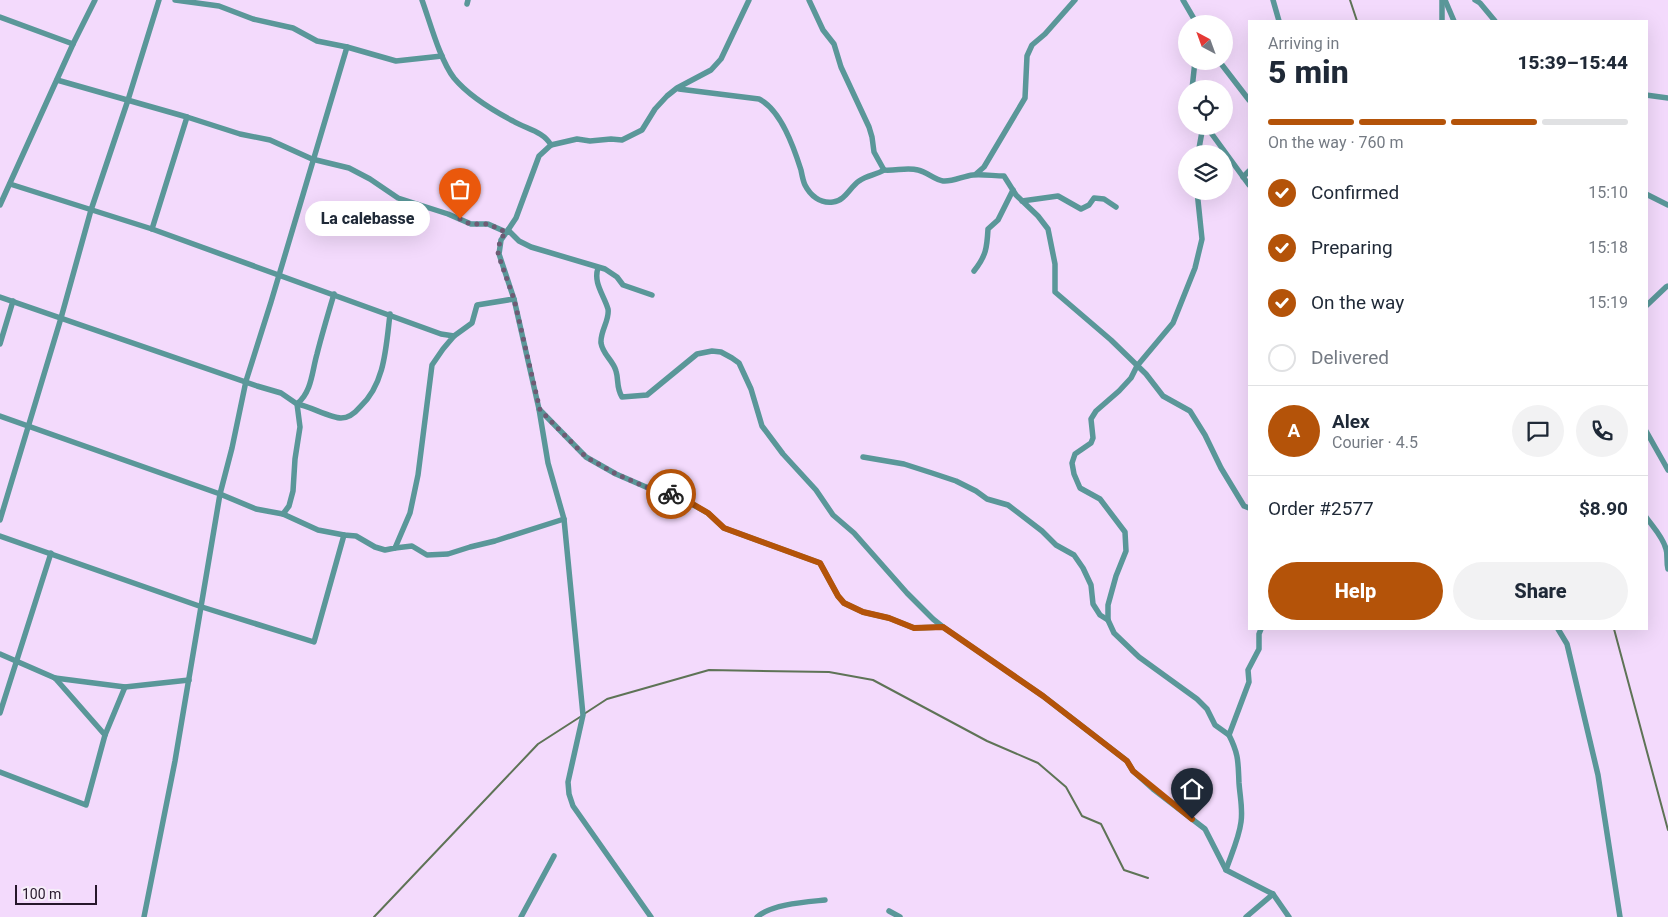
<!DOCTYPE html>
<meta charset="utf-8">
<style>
:root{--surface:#fff;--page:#f2f2f3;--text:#1f2937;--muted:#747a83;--line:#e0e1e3;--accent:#b45309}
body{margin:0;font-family:Roboto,sans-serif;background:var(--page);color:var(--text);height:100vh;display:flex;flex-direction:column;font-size:19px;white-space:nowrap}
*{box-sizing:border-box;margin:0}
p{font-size:16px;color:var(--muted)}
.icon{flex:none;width:28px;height:28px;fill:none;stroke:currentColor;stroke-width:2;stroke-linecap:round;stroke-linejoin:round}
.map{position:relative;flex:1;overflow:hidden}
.panel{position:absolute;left:1248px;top:20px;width:400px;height:610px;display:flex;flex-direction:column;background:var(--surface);border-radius:0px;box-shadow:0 5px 20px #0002}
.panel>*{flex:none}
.needle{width:32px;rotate:319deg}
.controls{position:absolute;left:1178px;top:15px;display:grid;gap:10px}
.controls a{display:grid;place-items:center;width:55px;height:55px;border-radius:50%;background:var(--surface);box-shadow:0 5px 20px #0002;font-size:25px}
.scale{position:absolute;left:15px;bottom:12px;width:82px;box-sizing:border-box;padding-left:5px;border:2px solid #26172b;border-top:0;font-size:14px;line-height:18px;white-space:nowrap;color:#26172b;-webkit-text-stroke:4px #f6eef9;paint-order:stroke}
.pin{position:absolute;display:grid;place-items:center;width:42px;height:42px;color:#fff;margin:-51px -21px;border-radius:50% 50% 50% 0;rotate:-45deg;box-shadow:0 0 5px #0007}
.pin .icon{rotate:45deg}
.courier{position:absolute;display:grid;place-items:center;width:50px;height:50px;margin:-25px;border:4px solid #b45309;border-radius:50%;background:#fff;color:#222;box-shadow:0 1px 6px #0007}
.bubble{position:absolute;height:35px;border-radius:18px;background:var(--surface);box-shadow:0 5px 20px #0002;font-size:16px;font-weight:800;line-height:35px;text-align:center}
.headline em{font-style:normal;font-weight:800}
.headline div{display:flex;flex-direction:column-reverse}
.headline{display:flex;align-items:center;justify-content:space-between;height:85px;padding:0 20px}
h1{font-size:32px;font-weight:800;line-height:38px}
.bar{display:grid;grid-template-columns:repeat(4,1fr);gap:8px 5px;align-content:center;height:60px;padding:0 20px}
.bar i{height:6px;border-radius:4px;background:var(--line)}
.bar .on{background:var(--accent)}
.bar p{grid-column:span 4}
.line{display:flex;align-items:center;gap:12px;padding:0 20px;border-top:1px solid var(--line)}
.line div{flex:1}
.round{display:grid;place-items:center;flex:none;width:52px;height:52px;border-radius:26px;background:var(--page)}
ol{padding:0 20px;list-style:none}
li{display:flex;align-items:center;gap:15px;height:55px}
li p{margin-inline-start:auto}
li .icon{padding:5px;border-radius:50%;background:var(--accent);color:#fff;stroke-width:4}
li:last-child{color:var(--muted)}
li i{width:28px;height:28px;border:2px solid var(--line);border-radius:50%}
.action{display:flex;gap:10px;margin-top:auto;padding:10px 20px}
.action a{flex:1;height:58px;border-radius:30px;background:var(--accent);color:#fff;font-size:20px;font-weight:800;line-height:58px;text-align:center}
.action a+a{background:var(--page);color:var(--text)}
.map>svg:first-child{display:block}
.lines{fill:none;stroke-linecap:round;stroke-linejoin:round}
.stream{stroke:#5e7356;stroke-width:2}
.minor{stroke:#5a9799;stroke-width:5.5}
.done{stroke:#6e5b74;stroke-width:5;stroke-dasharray:0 9}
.route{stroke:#b45309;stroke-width:6}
</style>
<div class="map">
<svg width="1668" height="917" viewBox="0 0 1668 917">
<rect width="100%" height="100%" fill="#f3dafc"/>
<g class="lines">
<g class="stream">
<path d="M1350 0 1357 21"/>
<path d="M1614 629 1668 830"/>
<path d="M584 714 607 699 709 670 829 672 873 680 987 741 1038 763 1066 787 1082 816 1101 824 1124 870 1148 878"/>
<path d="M374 917 538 744 580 717"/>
</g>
<g class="minor">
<path d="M175 0 219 6 253 19 293 28 317 41 347 47 396 61 442 56"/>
<path d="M422 0C430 22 440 60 454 78 468 95 494 111 513 121 526 129 543 131 551 145"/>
<path d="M809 0 823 30 834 44 841 67 869 127 872 137 874 152 884 170C896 171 907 167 918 170 927 172 935 180 943 181 953 182 963 176 973 175 983 174 994 176 1004 176L1016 195 1038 216 1048 229 1055 264V292L1111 340 1146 374 1163 396 1190 411 1205 435 1221 468 1244 506 1249 508"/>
<path d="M1183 0 1197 24"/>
<path d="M1273 0 1279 21"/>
<path d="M1442 0V21"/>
<path d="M1445 0 1454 21"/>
<path d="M1475 0 1480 3 1495 21"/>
<path d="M467 4 468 0"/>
<path d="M0 17 73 44 95 0"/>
<path d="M1219 61 1249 100"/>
<path d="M57 80 187 117 152 229"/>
<path d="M679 89 759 99C781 110 794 148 801 170 802 175 803 181 805 185 810 195 820 204 833 202 845 201 850 187 859 181 867 175 876 175 884 170"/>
<path d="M1192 89 1195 61"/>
<path d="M1646 95 1668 98"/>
<path d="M187 117 240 134 270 140 312 159 349 168 370 179 398 198 448 214 471 224H488L506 232"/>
<path d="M1206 126 1249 185"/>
<path d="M1198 154 1203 126"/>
<path d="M976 174 984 167 1025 98 1027 56 1032 45 1045 34 1075 0"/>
<path d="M1243 177 1249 171"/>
<path d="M1197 191 1202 239 1195 268 1173 323 1137 366 1131 378 1119 391 1096 411 1091 419 1093 438 1091 443 1075 454 1072 463 1074 474 1080 488 1100 499 1125 532 1126 551 1116 576 1108 605V620L1114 633 1139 657 1197 699 1207 709 1215 725 1229 735"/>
<path d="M1646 194 1668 205"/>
<path d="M1022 201 1058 196 1081 209 1089 205 1094 198 1104 199 1116 207"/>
<path d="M0 205 73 44"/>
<path d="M508 230 516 218 539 156 551 145 577 139 590 141 611 139 622 140 642 130 655 109 667 96 677 88 711 70 721 59 749 0"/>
<path d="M598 268C593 283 604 295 608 309 610 320 600 331 601 343 603 355 613 360 616 371 619 381 616 387 622 397L647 395 697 354 712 351 721 352 732 358 739 363 751 389 762 426 783 454 816 490 833 515 854 533 907 593 933 619 943 627"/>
<path d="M974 271C986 256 987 248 988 229L998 220 1013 190"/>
<path d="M334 294C328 314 322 334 317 354 312 371 312 392 297 404 309 406 331 418 341 418 349 418 355 413 360 407 385 384 386 347 390 314"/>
<path d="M0 297 257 386 281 393 297 404 300 427 295 459 293 491 289 506 283 514"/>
<path d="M514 299 539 409 548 463 564 519 583 715 568 782 569 794 573 806 651 917"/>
<path d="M1646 306 1666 287 1668 286"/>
<path d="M454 336 472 323 477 305 514 299 499 254 501 240 508 230 519 241 531 247 605 269 617 277 623 285 652 295"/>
<path d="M0 344 13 301"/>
<path d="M539 409 586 457 616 474 646 487 679 497 708 513 724 528 820 563 838 596 844 603 863 612 889 618 914 628 943 627 1043 696 1127 761 1133 771 1153 789 1205 829 1226 870 1273 894 1289 917"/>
<path d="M0 416 220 494 256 509 283 514 318 530 344 535 356 536 375 547 385 550 395 548 410 513 418 475 432 365 443 349 454 336 441 334 152 229 10 184"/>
<path d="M1646 431 1668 470"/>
<path d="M863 457 904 464 932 473 956 481 976 491 987 499 1008 505 1042 531 1056 545 1074 555 1083 568 1091 585 1093 604 1100 615 1108 620"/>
<path d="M1646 517C1653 527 1663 537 1666 549 1668 555 1666 561 1668 569"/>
<path d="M0 520 61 318 91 210 128 100 159 0"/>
<path d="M0 536 202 607 314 642 344 535"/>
<path d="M395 548 412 546 427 555 448 554 470 547 495 541 564 519"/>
<path d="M1558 629 1567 644 1598 775 1620 917"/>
<path d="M0 654 55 678 105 735"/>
<path d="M55 678 125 687 189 680"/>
<path d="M0 713 51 553"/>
<path d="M0 772 86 805 105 735 125 687"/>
<path d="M1226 870C1231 855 1239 838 1241 822 1243 809 1240 797 1239 783 1238 762 1239 755 1229 735L1249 682 1248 670 1259 649V634L1261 629"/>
<path d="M889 911 900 917"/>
<path d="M144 917 175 761 220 494 232 448 246 381 271 302 347 47"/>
<path d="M521 917 554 856"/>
<path d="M757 917C772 904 806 902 825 900"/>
<path d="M1246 917 1273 894"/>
</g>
</g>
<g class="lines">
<path class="done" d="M460 219 470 224H488L506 232 500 240 498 254 514 299 540 410 586 457 616 474 646 487 671 494"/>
<path class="route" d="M671 494 679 496 708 513 724 528 820 563 838 596 844 603 863 612 889 618 914 628 943 627 1043 696 1127 761 1133 771 1192 819"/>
</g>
</svg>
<div class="controls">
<a><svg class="needle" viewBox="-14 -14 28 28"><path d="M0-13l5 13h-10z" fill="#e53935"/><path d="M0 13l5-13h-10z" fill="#747a83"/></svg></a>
<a><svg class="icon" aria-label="locate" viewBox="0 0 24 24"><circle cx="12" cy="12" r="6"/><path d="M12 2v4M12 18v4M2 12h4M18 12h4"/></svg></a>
<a><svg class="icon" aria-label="layers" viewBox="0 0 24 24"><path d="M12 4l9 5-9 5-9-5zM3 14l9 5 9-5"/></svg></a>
</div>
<div class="scale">100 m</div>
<div class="pin" style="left:460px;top:219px;background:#ea580c"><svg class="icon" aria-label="bag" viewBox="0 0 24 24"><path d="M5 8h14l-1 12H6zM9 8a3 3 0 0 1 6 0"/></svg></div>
<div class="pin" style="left:1192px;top:819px;background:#1f2937"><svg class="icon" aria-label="home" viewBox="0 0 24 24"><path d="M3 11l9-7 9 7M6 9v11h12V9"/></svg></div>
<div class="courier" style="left:671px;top:494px"><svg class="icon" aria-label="bike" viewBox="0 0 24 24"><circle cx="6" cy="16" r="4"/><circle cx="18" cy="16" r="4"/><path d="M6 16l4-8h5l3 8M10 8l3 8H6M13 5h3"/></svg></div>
<div class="bubble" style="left:305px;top:201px;width:125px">La calebasse</div>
<section class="panel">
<div class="headline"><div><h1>5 min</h1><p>Arriving in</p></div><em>15:39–15:44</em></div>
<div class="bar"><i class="on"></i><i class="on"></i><i class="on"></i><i></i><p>On the way · 760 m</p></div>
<ol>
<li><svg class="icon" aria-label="check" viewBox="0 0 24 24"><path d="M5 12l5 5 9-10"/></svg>Confirmed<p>15:10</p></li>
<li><svg class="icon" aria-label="check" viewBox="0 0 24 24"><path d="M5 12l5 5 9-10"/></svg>Preparing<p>15:18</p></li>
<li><svg class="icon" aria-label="check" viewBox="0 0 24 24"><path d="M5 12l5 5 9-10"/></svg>On the way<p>15:19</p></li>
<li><i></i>Delivered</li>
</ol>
<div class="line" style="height:90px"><b class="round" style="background:var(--accent);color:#fff">A</b><div><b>Alex</b><p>Courier · 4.5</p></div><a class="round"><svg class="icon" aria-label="chat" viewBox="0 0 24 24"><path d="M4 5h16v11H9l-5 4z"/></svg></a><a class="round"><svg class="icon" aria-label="phone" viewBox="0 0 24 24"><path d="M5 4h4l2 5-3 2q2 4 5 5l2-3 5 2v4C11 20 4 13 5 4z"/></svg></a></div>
<div class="line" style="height:65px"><div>Order #2577</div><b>$8.90</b></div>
<div class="action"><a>Help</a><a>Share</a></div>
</section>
</div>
